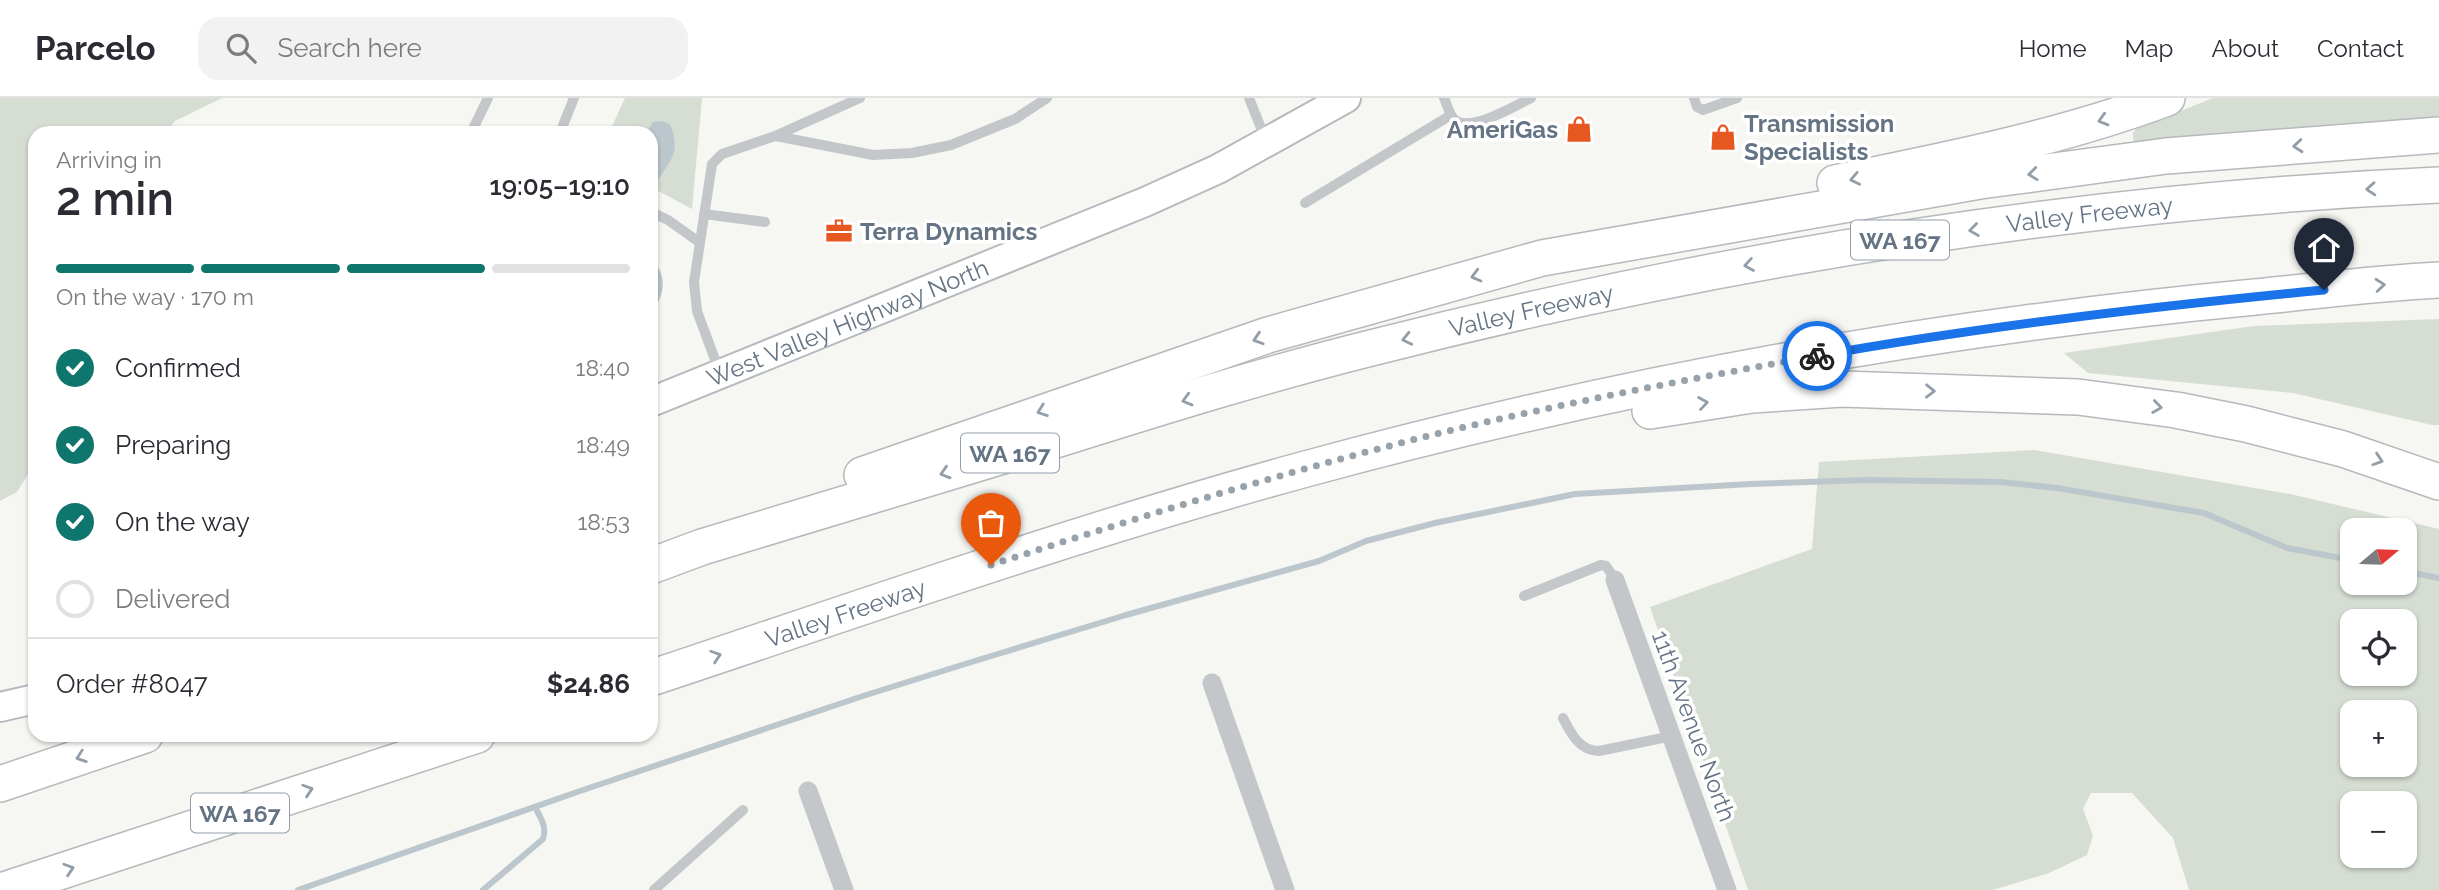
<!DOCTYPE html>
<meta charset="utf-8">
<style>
:root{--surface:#fff;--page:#f2f2f3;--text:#2b2b33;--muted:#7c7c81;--line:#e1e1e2;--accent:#0f766e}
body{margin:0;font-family:Raleway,sans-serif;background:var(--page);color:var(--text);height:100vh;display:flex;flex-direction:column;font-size:26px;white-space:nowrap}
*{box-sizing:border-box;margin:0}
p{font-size:23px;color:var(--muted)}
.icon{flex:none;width:38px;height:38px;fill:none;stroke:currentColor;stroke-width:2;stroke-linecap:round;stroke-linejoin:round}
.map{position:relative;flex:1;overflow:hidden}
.drawer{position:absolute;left:28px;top:28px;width:630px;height:616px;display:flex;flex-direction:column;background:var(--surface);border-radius:21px;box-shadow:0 2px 5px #0004}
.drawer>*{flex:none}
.needle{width:46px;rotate:71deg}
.fabs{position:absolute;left:2340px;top:420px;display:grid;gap:14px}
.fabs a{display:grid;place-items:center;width:77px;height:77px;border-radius:14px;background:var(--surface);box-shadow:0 2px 5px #0004;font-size:35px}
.pin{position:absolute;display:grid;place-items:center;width:60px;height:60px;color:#fff;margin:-72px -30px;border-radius:50% 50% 50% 0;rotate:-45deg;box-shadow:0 0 7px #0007}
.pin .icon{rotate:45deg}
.courier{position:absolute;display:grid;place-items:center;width:70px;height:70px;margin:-35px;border:5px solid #1a73e8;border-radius:50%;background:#fff;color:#222;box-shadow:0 2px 9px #0007}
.overview em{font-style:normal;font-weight:600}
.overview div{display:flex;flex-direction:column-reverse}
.overview{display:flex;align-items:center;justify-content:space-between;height:119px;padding:0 28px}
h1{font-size:46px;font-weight:600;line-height:52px}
.bar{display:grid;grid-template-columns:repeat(4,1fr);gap:10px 7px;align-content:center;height:84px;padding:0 28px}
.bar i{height:9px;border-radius:5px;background:var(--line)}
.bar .active{background:var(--accent)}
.bar p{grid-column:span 4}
.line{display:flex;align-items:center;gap:18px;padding:0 28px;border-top:2px solid var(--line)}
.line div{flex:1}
ol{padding:0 28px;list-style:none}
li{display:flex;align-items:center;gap:21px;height:77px}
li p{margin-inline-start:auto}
li .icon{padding:7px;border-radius:50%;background:var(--accent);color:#fff;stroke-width:4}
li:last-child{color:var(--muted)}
li i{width:38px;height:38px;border:4px solid var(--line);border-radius:50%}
header{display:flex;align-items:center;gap:42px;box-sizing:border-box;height:98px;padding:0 35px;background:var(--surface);border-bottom:2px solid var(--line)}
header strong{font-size:33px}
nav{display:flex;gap:38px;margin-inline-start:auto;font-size:24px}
.search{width:490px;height:63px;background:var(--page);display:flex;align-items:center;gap:18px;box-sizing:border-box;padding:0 24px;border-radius:21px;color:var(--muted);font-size:26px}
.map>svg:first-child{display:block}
.green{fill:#d6ddd3;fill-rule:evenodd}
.water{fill:#bcc7cd}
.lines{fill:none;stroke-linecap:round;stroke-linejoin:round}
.stream{stroke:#bcc7cd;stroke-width:6}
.secondary-casing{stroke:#b5babf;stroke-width:32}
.motorway-casing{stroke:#b6b9bc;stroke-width:38}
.service{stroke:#c3c7ca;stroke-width:10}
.minor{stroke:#c3c7ca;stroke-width:19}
.secondary{stroke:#fff;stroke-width:28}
.motorway{stroke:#fff;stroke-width:35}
.oneway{stroke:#929ea9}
.done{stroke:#97a2aa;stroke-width:7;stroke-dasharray:0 12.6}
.route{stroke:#1a73e8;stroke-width:9}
.labels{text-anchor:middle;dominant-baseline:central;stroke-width:7;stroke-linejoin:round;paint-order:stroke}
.shield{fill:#fff;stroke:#929ea9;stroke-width:2}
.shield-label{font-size:23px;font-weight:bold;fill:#647484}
.poi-label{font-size:24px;font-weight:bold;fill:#647484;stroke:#fff;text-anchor:start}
.street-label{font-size:24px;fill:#647484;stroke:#fff}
</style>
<header>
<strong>Parcelo</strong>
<div class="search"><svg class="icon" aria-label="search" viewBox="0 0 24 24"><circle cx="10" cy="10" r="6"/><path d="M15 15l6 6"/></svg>Search here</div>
<nav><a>Home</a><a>Map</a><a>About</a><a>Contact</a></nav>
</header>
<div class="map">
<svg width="2439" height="792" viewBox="0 0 2439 792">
<rect width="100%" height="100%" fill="#f6f6f2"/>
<g class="green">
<path d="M0 0H222L175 23 165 35H35V365L17 394 0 403Z"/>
<path d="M625 0H702L692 111 651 89V35H609Z"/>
<path d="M2213 0H2439V22L2309 29 2137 46 2133 41V35L2136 31Z"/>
<path d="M2439 221V327H2432L2293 295 2088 275 2064 255 2254 228Z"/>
<path d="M2034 352 2290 396 2439 431V792H2189L2173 740 2132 695H2091L2083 711 2093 738 2087 757 2049 775 1993 792H1748L1650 509 1812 451 1819 364ZM2404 432V485H2352V432ZM2352 523H2404V576H2352ZM2404 614V667H2352V614ZM2404 705V758H2352V705Z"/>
</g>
<g class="water">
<path d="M662 23 670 26C683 59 667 63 654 90L651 89V35H646L653 24Z"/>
<path d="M651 161C668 175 665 200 651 214Z"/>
</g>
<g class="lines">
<g class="stream">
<path d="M2404 473 2439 480"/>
<path d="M298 792 580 693 866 597 965 566 1126 517 1319 463 1366 443 1435 425 1575 396 1751 386 1867 382 2000 384 2057 390 2204 415 2287 450 2352 462"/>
<path d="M483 792 543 741C547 728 541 721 535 709"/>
</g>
<defs>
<g id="secondary">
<path id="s1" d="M651 304 1145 104 1218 71 1346 0"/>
<path d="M0 609 35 601"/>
</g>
<g id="motorway">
<path d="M1835 85C1947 62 2060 40 2167 0"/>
<path d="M1650 313 1752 297 1842 291 2078 299 2176 312 2246 326 2343 351 2439 384"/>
<path d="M862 377 1268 237 1542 160 1980 83 2166 58 2439 37"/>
<path id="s2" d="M651 468 702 449C822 413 942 376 1062 340 1164 308 1267 276 1371 250 1720 161 2079 103 2439 87"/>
<path id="s3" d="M651 580C867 508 1083 432 1302 372 1613 287 1934 229 2255 199 2316 193 2378 185 2439 182"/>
<path d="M0 686 145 637"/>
<path d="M4 792 477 637"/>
</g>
</defs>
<use href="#secondary" class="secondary-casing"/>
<use href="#motorway" class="motorway-casing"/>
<g class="service">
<path d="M1249 0 1265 40"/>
<path d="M1444 0C1447 6 1449 15 1453 20 1468 37 1514 8 1531 0"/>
<path d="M1694 0 1697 9 1703 12 1737 0"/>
<path d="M471 35 488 0"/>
<path d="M560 35 574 0"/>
<path d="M776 38 873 57 912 55 951 47 1015 21 1047 0"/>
<path d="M1305 105 1451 17"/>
<path d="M651 114 668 122 699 144"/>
<path d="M704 116 765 124"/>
<path d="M720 275 697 213 694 184 712 66 722 56 775 38 860 0"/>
<path d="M1524 498 1601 467 1606 468 1617 484"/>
<path d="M1563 620C1571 636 1580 653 1599 653L1672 638"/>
<path d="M654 792 743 712"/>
</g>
<g class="minor">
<path d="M1615 482 1727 792"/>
<path d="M1212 585 1285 792"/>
<path d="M808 693 844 792"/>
</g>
<use href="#secondary" class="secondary"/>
<use href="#motorway" class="motorway"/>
</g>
<defs><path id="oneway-chevron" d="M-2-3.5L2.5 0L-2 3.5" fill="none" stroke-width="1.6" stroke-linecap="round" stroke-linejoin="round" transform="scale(1.75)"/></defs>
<g class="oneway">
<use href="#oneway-chevron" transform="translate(2103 22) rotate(164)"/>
<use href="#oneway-chevron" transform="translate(2298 48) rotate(175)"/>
<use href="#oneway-chevron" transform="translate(2033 76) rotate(173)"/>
<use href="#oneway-chevron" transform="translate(1855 81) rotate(168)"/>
<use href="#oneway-chevron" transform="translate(2371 91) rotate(176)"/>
<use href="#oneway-chevron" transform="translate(1974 132) rotate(172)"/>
<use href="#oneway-chevron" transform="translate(1749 167) rotate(170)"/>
<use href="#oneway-chevron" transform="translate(1476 178) rotate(165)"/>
<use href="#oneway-chevron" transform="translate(2380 187) rotate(-5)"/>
<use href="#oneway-chevron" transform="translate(1258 241) rotate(162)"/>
<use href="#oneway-chevron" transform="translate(1407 241) rotate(167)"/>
<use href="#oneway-chevron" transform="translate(1930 293) rotate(1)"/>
<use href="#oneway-chevron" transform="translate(1187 302) rotate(164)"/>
<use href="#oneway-chevron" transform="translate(1703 305) rotate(-9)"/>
<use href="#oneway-chevron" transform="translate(2157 309) rotate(8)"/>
<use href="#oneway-chevron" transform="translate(1042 313) rotate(160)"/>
<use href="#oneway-chevron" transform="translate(2378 362) rotate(18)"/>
<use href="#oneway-chevron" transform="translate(945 375) rotate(163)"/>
<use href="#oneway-chevron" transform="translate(716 558) rotate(-18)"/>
<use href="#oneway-chevron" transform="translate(81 659) rotate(161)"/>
<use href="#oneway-chevron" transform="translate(308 692) rotate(-18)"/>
<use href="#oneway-chevron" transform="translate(69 771) rotate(-18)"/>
</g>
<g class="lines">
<path class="done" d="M991 467C1142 418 1294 371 1448 333 1570 304 1694 280 1817 258"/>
<path class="route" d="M1817 258C1985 228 2154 208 2324 192"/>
</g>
<defs>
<symbol id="shop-bare" viewBox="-9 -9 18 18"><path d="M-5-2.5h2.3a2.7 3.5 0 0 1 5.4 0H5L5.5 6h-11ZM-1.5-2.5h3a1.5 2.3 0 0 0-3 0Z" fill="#e75821" stroke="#fff" stroke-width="2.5" paint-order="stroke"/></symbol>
<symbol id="office-bare" viewBox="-9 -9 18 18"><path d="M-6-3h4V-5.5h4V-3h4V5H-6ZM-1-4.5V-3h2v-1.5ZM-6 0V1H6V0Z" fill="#e75821" stroke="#fff" stroke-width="2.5" paint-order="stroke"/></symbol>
</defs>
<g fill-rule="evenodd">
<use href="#shop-bare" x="1560" y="12" width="38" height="38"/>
<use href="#shop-bare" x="1704" y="20" width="38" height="38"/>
<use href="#office-bare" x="820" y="114" width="38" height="38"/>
</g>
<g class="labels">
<g class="shield">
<rect x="1851" y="122.5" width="98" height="39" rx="5"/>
<rect x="961" y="335.5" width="98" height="39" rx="5"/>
<rect x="191" y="695.5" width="98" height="39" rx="5"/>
</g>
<g class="shield-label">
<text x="1900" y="142">WA 167</text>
<text x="1010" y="355">WA 167</text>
<text x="240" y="715">WA 167</text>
</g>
<g class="poi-label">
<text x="1744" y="25">Transmission<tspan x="1744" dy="28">Specialists</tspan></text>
<text x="1558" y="31" text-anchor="end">AmeriGas</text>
<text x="860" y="133">Terra Dynamics</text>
</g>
<g class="street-label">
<text stroke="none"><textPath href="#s2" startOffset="1484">Valley Freeway</textPath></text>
<text stroke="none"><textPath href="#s2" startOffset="917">Valley Freeway</textPath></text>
<text stroke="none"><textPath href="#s1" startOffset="212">West Valley Highway North</textPath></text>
<text stroke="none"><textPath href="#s3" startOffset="205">Valley Freeway</textPath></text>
<text transform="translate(1694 628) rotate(70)">11th Avenue North</text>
</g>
</g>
</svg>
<div class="fabs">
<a><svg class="needle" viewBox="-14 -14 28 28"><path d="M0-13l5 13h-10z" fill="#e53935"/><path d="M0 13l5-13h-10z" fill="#7c7c81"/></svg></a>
<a><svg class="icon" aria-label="locate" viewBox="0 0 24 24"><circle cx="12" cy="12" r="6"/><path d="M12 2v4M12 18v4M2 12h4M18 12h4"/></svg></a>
<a>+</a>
<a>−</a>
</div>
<div class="pin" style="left:991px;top:467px;background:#ea580c"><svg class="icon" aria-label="bag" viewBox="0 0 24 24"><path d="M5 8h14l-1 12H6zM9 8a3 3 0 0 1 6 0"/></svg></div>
<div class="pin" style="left:2324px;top:192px;background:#1f2937"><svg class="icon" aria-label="home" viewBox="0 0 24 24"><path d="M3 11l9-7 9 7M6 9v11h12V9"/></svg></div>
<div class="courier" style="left:1817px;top:258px"><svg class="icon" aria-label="bike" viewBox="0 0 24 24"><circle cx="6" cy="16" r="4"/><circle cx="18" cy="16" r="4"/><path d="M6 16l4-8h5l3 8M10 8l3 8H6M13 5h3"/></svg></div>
<section class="drawer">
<div class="overview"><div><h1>2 min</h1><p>Arriving in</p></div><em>19:05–19:10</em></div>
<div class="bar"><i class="active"></i><i class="active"></i><i class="active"></i><i></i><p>On the way · 170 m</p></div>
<ol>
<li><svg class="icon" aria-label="check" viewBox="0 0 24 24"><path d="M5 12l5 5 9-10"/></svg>Confirmed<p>18:40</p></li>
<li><svg class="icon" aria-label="check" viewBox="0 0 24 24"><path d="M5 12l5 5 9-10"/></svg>Preparing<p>18:49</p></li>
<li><svg class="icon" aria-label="check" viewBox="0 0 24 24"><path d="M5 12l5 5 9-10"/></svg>On the way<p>18:53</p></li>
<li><i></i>Delivered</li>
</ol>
<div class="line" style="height:91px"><div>Order #8047</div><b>$24.86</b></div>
</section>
</div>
